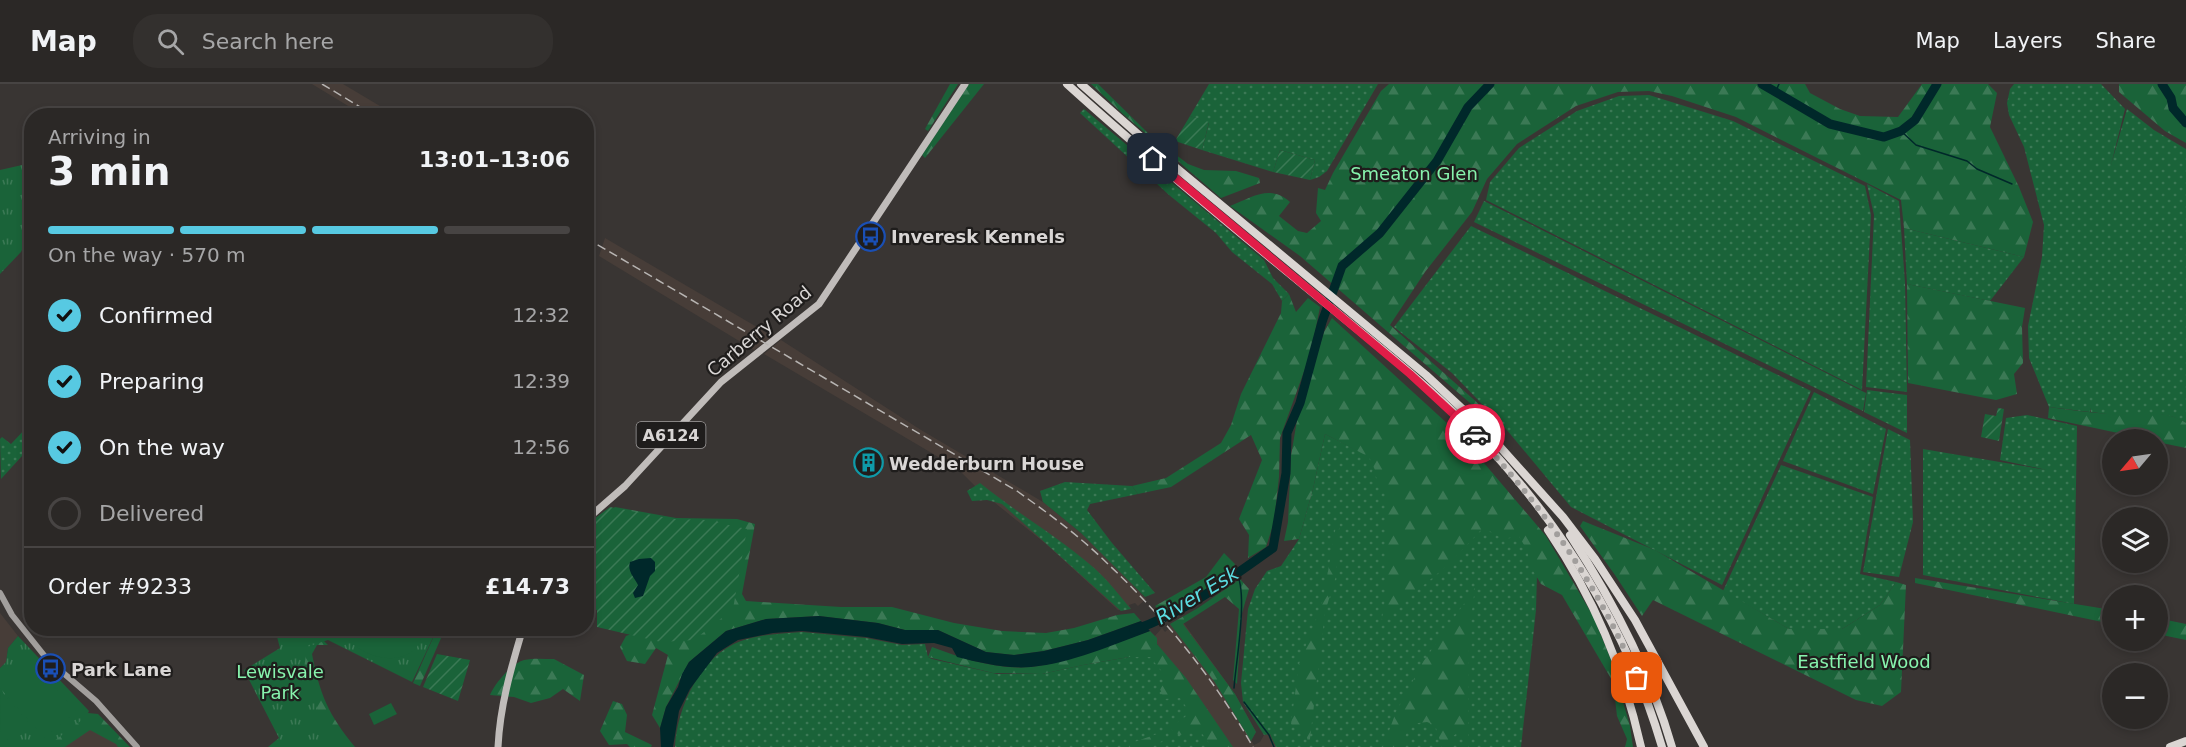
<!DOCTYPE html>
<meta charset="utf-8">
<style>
:root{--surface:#2b2826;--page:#33302e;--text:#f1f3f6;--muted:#a6a6a7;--line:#474443;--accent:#57c9e2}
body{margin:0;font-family:"DejaVu Sans",sans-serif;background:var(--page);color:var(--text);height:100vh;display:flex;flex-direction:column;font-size:22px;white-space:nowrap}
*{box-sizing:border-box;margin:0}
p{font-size:20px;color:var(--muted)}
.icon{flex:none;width:33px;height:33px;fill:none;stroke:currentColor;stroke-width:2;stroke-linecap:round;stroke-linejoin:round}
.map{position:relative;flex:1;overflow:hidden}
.side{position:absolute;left:24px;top:24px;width:570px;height:528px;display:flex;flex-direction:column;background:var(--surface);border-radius:24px;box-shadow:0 3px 9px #0003,0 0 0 2px var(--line)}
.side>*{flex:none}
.needle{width:39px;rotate:241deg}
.buttons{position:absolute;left:2102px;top:345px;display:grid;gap:12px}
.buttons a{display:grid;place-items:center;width:66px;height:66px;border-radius:50%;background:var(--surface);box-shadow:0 3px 9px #0003,0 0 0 2px var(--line);font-size:30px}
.pin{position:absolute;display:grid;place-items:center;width:51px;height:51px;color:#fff;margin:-26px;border-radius:12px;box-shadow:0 3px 9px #0006}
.courier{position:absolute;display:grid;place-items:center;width:60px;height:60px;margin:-30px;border:4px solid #e11d48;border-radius:50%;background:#fff;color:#222;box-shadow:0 2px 8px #0007}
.headline em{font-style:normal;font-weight:700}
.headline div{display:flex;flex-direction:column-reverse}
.headline{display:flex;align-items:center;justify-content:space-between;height:102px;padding:0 24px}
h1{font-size:39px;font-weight:700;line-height:45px}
.bar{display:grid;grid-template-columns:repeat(4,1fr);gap:9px 6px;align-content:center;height:72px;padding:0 24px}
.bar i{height:8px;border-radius:4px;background:var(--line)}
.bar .active{background:var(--accent)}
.bar p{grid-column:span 4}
.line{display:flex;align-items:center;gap:15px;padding:0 24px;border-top:2px solid var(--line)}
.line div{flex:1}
ol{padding:0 24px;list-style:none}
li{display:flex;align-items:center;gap:18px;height:66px}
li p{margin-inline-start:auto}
li .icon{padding:6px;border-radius:50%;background:var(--accent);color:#111;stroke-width:4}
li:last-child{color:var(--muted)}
li i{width:33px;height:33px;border:3px solid var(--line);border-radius:50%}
header{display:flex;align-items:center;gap:36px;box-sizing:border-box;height:84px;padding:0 30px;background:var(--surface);border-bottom:2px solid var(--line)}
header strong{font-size:28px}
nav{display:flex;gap:33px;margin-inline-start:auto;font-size:21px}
.search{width:420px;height:54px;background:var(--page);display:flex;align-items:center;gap:15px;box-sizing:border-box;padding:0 21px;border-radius:24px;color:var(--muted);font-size:22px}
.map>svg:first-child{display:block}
.built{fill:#473d38}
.grass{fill:url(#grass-dots)}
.forest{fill:url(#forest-firs)}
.park{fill:url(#park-tufts)}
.garden{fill:url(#garden-furrows)}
.pitch{fill:#1a6339}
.water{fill:#00282a}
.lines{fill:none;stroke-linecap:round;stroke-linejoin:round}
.stream{stroke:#00282a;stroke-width:1.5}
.river{stroke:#00282a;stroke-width:9}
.secondary{stroke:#a29f9d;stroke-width:6}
.primary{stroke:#c0bcba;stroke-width:7}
.highway{stroke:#dbd6d3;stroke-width:8}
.rail{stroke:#b7b4b2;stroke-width:1.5;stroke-dasharray:9 4.5;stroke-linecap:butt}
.done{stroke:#a19e9c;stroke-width:6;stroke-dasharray:0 10.8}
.route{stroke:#e11d48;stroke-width:8}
.labels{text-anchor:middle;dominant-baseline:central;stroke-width:4.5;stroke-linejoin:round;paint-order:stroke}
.shield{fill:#1f1d1c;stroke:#a19e9e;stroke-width:1.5}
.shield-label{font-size:16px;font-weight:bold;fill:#d9d6d5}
.park-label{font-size:18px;fill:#87f3ad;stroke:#1f1d1c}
.poi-label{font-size:18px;font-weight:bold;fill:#d9d6d5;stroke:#1f1d1c;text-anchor:start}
.street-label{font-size:18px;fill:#d9d6d5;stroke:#1f1d1c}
.water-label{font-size:20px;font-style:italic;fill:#5bdce1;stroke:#1f1d1c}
</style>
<header>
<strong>Map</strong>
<div class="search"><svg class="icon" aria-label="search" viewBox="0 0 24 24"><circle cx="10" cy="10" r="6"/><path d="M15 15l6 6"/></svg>Search here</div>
<nav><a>Map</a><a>Layers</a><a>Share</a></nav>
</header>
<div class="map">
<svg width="2186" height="663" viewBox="0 0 2186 663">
<defs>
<pattern id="grass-dots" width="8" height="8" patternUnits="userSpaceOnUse" patternTransform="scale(1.5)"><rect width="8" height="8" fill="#1a6339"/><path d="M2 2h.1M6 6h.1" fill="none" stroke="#3b7955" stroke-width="1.8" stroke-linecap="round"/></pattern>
<pattern id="forest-firs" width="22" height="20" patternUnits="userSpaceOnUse" patternTransform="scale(1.5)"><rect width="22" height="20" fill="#1a6339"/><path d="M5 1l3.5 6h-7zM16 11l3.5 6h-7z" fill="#3b7955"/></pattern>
<pattern id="park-tufts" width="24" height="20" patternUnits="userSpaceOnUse" patternTransform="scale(1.5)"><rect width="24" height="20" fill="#1a6339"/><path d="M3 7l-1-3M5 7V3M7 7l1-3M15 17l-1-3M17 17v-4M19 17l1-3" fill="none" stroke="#3b7955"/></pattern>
<pattern id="garden-furrows" width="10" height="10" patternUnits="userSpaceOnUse" patternTransform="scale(1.5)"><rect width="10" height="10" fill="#1a6339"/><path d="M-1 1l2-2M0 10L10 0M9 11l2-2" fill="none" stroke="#3b7955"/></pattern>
</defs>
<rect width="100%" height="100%" fill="#393533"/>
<g class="built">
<path d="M312 0H343L395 31H363Z"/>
<path d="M605 154 762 246 772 253 754 266 599 172Z"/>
<path d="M781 256 921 346 1043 418 1081 449 1116 482 1146 515 1138 522 1135 519 1129 521 1131 525 1118 526 1046 460 979 406 957 384 764 270Z"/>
<path d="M0 529 18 552 8 564 6 578 0 584Z"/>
<path d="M1180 534 1235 610 1256 648 1251 656 1254 661 1260 658 1264 651 1270 649 1276 663H1227L1153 554 1162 544 1165 548 1170 543V540Z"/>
<path d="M86 633 124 663H46Z"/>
</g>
<g class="grass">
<path d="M1209 0H1378L1327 87 1319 93 1310 96 1315 76 1280 66 1273 88 1202 66 1209 39 1190 32Z"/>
<path d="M2014 0H2101L2125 25 2111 81 2127 25 2154 46 2186 65V339C2164 325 2140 332 2115 331 2107 330 2099 329 2091 328L2090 324V328L2049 323 2029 274 2028 242 2042 173 2044 141 2024 63 2009 31 2007 19 2010 5Z"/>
<path d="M1649 11 1733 37 1865 102 1871 131 1862 306 1486 116 1490 98 1519 64 1577 27 1619 12Z"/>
<path d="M1084 25 1264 176 1273 194 1289 210 1282 217 1272 200 1232 168 1216 149 1169 111 1080 29Z"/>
<path d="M1867 100 1899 117 1905 199 1907 308 1866 303 1874 131Z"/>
<path d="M1484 117 1866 309 1863 327 1474 138Z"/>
<path d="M1471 142 1811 307 1722 501 1571 423 1506 345 1452 289 1394 243Z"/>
<path d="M1904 144 2024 173 1990 217 1907 200Z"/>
<path d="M1867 306 1907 311V349L1864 328Z"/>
<path d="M1814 308 1886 345 1873 410 1783 377Z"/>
<path d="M2027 331 2077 342 2074 520 1923 491V365L2047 386 2000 376 2006 334Z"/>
<path d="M27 343 31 347V380L22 372 1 395 0 355 2 353 11 360Z"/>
<path d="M1888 345 1910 356 1913 438 1899 493 1863 488Z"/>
<path d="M1325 350 1527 452 1537 490 1536 526 1521 663H1276L1270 650 1264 651 1243 618 1241 599 1248 525 1255 505 1267 487 1281 482 1299 455 1313 405Z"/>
<path d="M1781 381 1873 413 1860 490 1896 498 1880 521 1842 545H1789L1723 507Z"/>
<path d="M1065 398 1132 402 1138 410 1090 420 1087 426 1112 459 1155 509 1145 513 1081 449 1043 418 1040 407Z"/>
<path d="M980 399C1017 429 1057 452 1093 483 1107 495 1119 511 1131 525L1121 527 1002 420 987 416 972 417 967 407Z"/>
<path d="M802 548 866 554 902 561 925 560 928 573 932 575 997 590H1042L1083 581 1129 573H1158L1227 663H675C677 623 701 571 741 557 760 550 782 550 802 548Z"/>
</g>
<g class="forest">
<path d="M950 0H958L928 47 925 45Z"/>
<path d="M969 0H984L925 74 922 71Z"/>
<path d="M1091 0H1098L1150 51 1188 80 1204 86 1236 87 1259 94 1260 99 1221 114 1123 30Z"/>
<path d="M1389 0H1805L1810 9 1840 25 1860 32 1898 33 1922 0H1988L1997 9 1990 43 2019 103 2033 138 2024 173 1904 144 1901 116 1736 33 1672 12 1649 7 1618 8 1576 22 1517 60 1487 95 1472 128 1425 188 1390 241 1481 322 1477 325 1300 172 1230 122C1253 113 1270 100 1290 118L1279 132 1298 147 1307 149 1321 137 1316 129 1318 104 1325 106 1333 89 1381 7Z"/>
<path d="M2119 0H2186V59L2165 47 2119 8Z"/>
<path d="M1907 200 2025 224 2022 243 2023 279 2014 290 2017 310 1996 316 1908 299Z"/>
<path d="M1289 210 1296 228 1308 214 1320 223 1311 268 1280 354 1279 393 1274 438 1266 463 1248 474 1249 451 1239 435 1262 376 1251 351 1171 403 1138 410 1132 402 1166 394 1221 359 1231 341 1241 310 1281 229 1282 217Z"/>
<path d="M1332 234 1461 352 1546 452 1593 532 1610 573 1630 642 1633 663H1625L1627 655 1617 632 1613 598 1562 511 1541 500 1529 480 1528 468 1519 452 1503 455 1486 445 1481 446 1448 481 1403 518 1381 540 1385 517 1386 408 1372 387 1375 386 1369 373 1325 350 1313 405 1299 455 1284 457 1288 438 1291 372 1297 336 1324 248Z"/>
<path d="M2049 323C2070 326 2092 329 2114 330 2138 332 2164 324 2186 339V364L2157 358V356L2146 355 2048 334Z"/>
<path d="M615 423 676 434 737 435 755 440 742 510 746 517 841 523H892L954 539 1002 547 1046 549 1074 544 1117 531 1134 529 1141 537 1088 556 1044 567 1014 571 986 568 938 546H905L878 539 819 532 766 535 726 547 689 578 666 623 660 644 652 631 668 571 656 564 645 580 627 577 620 563 626 552 639 547 586 448Z"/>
<path d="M1340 433 1336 492 1325 528 1309 663 1306 649 1297 647 1291 640 1299 580 1323 516 1337 436Z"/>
<path d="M1583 437 1655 466 1789 545H1842L1880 521 1896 498 1906 501 1901 608 1882 622 1856 616 1653 516 1642 532 1615 491 1580 442Z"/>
<path d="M1224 469 1235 480 1233 486 1200 510 1163 530 1155 522 1206 493Z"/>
<path d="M1915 494 2112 526V540L1915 499Z"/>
<path d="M1240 495 1249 505 1242 529 1237 600 1233 596 1239 525 1225 513 1183 540 1235 610 1256 648 1251 657 1214 597 1170 540 1198 524Z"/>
<path d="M1475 504 1469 549 1468 663H1464L1463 654 1456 650 1453 652V663H1442L1435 641 1427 638 1410 640 1401 663H1383L1396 628 1423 578Z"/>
<path d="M2157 534 2186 540V556L2157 550Z"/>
<path d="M437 545H445L420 602 413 599Z"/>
<path d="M1150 547 1157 554V560L1186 594 1233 663H1212L1200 647 1180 651 1170 645C1175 637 1186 636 1189 627L1180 614 1164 615 1160 605C1167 592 1163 588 1154 578L1158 575V573H1129L1083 581 1042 590 993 589 928 573 932 563C963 575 998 586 1031 583 1072 578 1112 560 1150 547Z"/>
<path d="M290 552 322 555 328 561H317L312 570C320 611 328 630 355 663H325Z"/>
<path d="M554 575 584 591 580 617 563 605 550 614 531 619 514 613 490 611C495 599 511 580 524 576 533 574 544 575 554 575Z"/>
<path d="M613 617 622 620 627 631 625 648 652 661 651 663H630L627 660 609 661 600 647Z"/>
<path d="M88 629 98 630 130 663H118L116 660 90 646 65 663H21L47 656Z"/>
<path d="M1165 649 1166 655 1151 663H1120L1157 650Z"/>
</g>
<g class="park">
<path d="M31 79V146L21 168 0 190V86Z"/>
<path d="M275 545H437L412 598 328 556 307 563 304 585 320 633 340 663H268L279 654 244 586 280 564Z"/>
<path d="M18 552 89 627 86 633 46 663H0V584L6 578 8 564Z"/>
</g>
<g class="garden">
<path d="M1190 32 1209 38 1202 66 1175 57Z"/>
<path d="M1280 66 1315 76 1310 96 1273 88Z"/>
<path d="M1998 324 2004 325 1999 357 1981 353 1985 330 1996 332Z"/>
<path d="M610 423 673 435 706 436 747 445 733 525 694 556 661 558 597 543V526L587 524 586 441Z"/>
<path d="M437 570 470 576 458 617 423 603Z"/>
</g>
<g class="pitch">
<path d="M341 545H425C422 551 420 561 414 566 393 585 351 568 341 545Z"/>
<path d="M30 576 76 627 45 654 0 604Z"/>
<path d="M1 607 28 638 8 656 0 647Z"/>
<path d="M391 619 397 630 374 641 369 630Z"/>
</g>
<g class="water">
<path d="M651 474 655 478V487L650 492 643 512 635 514 633 509 638 501C634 493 627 487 630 478L639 475Z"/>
<path d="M819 532 878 539 905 546H938L986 568 1014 571 1044 567 1088 556 1141 537 1150 547C1112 561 1072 579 1031 583 1006 585 981 579 957 573L952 564 934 559 902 560 866 553 802 547 773 549 738 556 717 569 690 605 679 627 673 663H661L660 644 666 623 678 603 682 590 689 578 726 547 766 535Z"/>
</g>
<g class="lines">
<g class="stream">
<path d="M1775 9 1779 0"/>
<path d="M1901 47 1916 61 1967 77 1977 85 2012 100"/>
<path d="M1234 604C1236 577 1248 512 1237 490"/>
<path d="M1244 618 1269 651 1274 663"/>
</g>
<g class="river">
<path d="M1762 0 1830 40 1884 53 1901 47 1915 36 1937 0"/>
<path d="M2162 0 2171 14 2173 24 2186 39"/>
<path d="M1134 546C1186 528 1229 495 1273 464L1286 389 1287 349 1300 319 1322 238 1342 182 1380 149 1437 77 1468 23 1490 0"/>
</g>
<path class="secondary" d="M0 509 12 531 47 575 96 617 137 663"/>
<g class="primary">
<path d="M586 436 625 402 721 298 819 220 965 0"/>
<path d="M498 663C500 622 511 584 523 544"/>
</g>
<g class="highway">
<path d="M1067 0C1141 67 1218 131 1296 195 1356 245 1420 293 1475 349 1560 437 1628 546 1662 663"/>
<path d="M1081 0 1173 81 1426 291 1484 345 1563 433 1595 475 1635 536 1704 663"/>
<path d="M1548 446C1594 514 1623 583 1641 663"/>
<path d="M1570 451C1613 517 1650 587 1672 663"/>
<path d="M2170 663 2186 657"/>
</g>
<g class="rail">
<path d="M322 0 375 32"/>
<path d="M586 154 1017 407C1049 430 1081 453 1109 481 1165 534 1215 596 1253 663"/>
</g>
</g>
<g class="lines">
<path class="done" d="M1475 350C1543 423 1599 502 1637 594"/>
<path class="route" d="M1153 75 1410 290 1475 350"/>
</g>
<defs>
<symbol id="bus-ring" viewBox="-11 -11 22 22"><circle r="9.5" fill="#1f1d1c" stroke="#1a4fb4" stroke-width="1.5"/><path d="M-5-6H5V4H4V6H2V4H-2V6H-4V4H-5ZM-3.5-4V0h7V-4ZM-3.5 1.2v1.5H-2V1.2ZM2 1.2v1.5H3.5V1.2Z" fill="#1a4fb4"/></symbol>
<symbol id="building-ring" viewBox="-11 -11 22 22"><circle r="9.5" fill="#1f1d1c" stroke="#0f9aa8" stroke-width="1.5"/><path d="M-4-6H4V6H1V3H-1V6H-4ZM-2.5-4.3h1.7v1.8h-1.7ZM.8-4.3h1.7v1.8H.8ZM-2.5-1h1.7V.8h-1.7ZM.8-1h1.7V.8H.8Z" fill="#0f9aa8"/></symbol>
</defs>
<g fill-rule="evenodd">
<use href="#bus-ring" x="854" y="136" width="33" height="33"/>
<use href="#building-ring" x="852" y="362" width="33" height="33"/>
<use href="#bus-ring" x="34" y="568" width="33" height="33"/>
</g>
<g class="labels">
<rect class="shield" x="636.5" y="338" width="69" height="26" rx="4.5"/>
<g class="shield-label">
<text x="671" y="351">A6124</text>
</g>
<g class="park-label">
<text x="1414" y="89">Smeaton Glen</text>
<text x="1864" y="577">Eastfield Wood</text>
<text x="280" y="587">Lewisvale<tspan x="280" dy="21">Park</tspan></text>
</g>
<g class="poi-label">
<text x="891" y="152">Inveresk Kennels</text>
<text x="889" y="379">Wedderburn House</text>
<text x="71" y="585">Park Lane</text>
</g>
<g class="street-label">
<text transform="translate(759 247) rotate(-40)">Carberry Road</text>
</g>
<g class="water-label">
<text transform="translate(1197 511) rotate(-31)">River Esk</text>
</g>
</g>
</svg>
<div class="buttons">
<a><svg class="needle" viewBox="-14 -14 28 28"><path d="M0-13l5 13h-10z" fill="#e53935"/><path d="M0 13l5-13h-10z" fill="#a6a6a7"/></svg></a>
<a><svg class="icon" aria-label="layers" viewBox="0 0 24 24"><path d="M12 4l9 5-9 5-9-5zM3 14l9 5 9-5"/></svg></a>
<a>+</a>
<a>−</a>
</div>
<div class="pin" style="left:1637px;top:594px;background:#ea580c"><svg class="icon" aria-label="bag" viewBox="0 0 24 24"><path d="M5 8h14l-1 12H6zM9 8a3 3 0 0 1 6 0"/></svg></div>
<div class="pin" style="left:1153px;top:75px;background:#1f2937"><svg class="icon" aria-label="home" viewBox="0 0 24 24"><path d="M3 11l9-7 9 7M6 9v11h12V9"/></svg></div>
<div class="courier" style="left:1475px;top:350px"><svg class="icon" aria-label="car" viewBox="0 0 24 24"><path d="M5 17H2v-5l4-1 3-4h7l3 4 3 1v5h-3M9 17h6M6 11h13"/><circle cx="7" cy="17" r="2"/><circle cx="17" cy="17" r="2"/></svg></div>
<section class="side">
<div class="headline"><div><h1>3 min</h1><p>Arriving in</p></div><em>13:01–13:06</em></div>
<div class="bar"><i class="active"></i><i class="active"></i><i class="active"></i><i></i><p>On the way · 570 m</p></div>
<ol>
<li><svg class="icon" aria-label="check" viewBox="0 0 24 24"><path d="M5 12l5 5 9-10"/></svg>Confirmed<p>12:32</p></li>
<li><svg class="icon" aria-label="check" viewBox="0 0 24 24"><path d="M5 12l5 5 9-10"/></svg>Preparing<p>12:39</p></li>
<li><svg class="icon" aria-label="check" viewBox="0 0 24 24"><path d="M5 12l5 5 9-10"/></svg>On the way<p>12:56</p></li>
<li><i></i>Delivered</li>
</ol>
<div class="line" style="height:78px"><div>Order #9233</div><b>£14.73</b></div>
</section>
</div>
